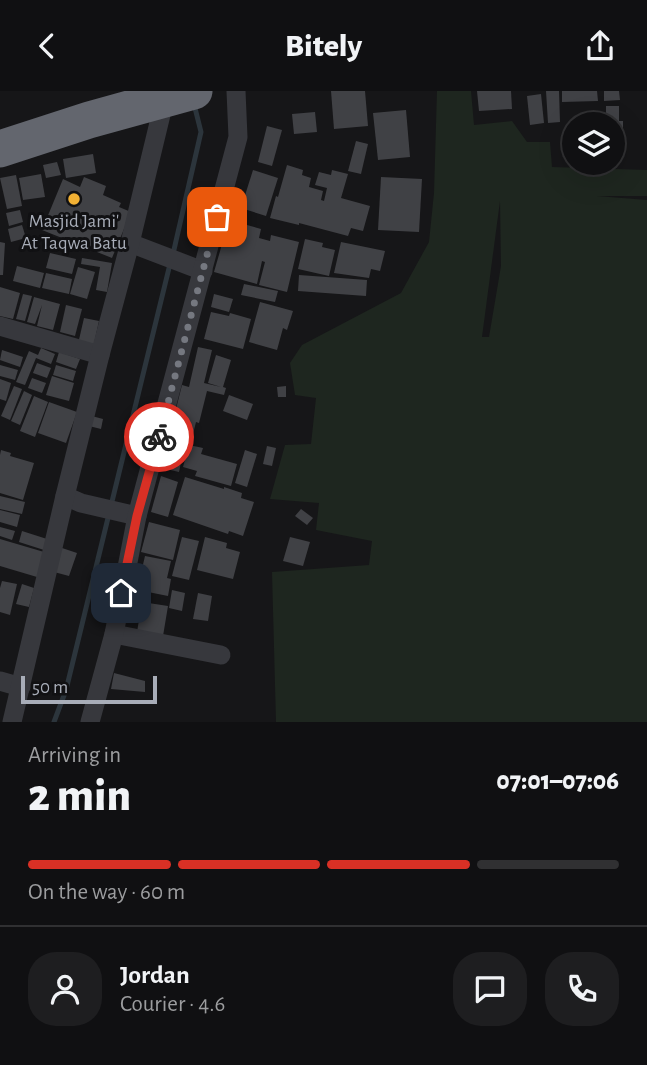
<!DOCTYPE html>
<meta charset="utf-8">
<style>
:root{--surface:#101012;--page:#1e1e20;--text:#f1f3f6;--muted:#9c9d9f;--line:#303032;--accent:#d93025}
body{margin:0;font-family:"Alegreya Sans",sans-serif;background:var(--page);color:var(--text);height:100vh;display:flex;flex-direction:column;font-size:26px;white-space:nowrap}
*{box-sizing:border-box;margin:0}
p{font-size:23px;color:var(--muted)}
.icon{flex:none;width:38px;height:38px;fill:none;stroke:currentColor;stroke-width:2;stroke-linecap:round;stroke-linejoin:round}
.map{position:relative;height:631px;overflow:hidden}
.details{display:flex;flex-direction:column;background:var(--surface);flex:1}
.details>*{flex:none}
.controls{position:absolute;left:562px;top:21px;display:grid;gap:14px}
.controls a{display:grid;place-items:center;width:63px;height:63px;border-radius:50%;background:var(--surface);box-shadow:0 7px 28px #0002,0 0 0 2px var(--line);font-size:35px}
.scale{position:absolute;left:21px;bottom:18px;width:136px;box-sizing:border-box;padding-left:7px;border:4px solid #a8adb8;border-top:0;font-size:19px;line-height:24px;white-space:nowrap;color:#a8adb8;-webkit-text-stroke:5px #111113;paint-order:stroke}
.pin{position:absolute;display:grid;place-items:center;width:60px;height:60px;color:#fff;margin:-30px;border-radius:14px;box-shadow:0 4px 10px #0006}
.courier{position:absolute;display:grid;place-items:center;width:70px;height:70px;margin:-35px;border:5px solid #d93025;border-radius:50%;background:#fff;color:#222;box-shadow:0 2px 9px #0007}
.overview em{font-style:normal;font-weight:800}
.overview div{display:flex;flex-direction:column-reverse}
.overview{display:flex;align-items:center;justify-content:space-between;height:119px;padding:0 28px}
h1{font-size:46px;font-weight:800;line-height:52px}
.bar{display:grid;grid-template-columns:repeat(4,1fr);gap:10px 7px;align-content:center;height:84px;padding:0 28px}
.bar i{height:9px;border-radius:5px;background:var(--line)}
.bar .current{background:var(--accent)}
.bar p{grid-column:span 4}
.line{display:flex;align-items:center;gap:18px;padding:0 28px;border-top:2px solid var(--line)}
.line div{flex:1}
.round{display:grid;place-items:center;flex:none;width:74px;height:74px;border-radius:28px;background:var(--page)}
header{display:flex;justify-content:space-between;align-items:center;height:91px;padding:0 28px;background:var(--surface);font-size:32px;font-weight:800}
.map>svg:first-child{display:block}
.green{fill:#1e261f;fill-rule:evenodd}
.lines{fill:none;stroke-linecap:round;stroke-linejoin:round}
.stream{stroke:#2c353c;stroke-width:5}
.building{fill:#404145}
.street{stroke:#37383d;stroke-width:19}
.highway{stroke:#63666e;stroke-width:37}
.done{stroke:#757880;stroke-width:7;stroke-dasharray:0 12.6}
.route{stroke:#d93025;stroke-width:9}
.poi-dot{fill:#f2b134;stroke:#111113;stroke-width:2.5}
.labels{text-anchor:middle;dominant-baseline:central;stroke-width:6;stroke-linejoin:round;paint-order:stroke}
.poi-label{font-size:19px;fill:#a8adb8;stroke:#111113}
</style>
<header><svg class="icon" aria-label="back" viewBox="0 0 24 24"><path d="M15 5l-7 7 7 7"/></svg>Bitely<svg class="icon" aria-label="share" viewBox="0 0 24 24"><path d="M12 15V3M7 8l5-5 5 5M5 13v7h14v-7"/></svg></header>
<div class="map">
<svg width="647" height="631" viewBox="0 0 647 631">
<rect width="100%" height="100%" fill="#161618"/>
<path class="green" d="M437 0H471L474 34 512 30 527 51H550L552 76 647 79V105H597L647 109V631H276L272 481 369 474 372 450 316 439 319 412 270 408 285 354 311 353 316 307 295 304 290 272 302 254 401 202 429 151 434 102ZM500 110 501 175 489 246H482Z"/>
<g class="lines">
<g class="stream">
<path d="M173 163 201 41 194 13"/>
<path d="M54 631 66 599 170 173"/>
</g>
</g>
<g class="building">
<path d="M331 0H365L368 35 334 38Z"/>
<path d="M477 0H511L512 18 479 20Z"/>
<path d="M546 0H559L560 31 548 32Z"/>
<path d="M562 0H597L598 10 562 11Z"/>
<path d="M604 0H619L620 9 604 10Z"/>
<path d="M541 3 544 32 530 34 527 5Z"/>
<path d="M606 15H619V30H623V65H612V33H606Z"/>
<path d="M406 19 410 66 378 69 373 22Z"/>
<path d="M315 21 317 41 294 43 292 23Z"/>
<path d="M267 35 282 39 272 75 258 71Z"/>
<path d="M356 50 368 53 361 83 348 80Z"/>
<path d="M93 63 96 82 66 87 63 68Z"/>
<path d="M57 71 61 84 46 87 43 74Z"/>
<path d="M287 74 303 79 302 84 311 87 309 96 323 100 321 109 324 110 327 97 315 94 319 81 331 84 332 79 348 83 341 107 370 115 363 140 351 137 348 145 299 132V134L270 127 276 105 278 106Z"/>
<path d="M253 79 278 87 266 125 241 117Z"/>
<path d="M41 83 45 106 23 109 19 87Z"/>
<path d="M16 84 22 115 7 118 0 87Z"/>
<path d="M84 86 106 95 103 104 121 112 119 116 131 121 112 167 42 139 63 88 80 96Z"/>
<path d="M381 86 422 88 419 141 378 139Z"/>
<path d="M20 119 23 131 9 135 6 122Z"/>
<path d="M229 129 261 138 259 147 270 150 271 144 299 151 287 201 259 194 265 171 262 170 257 193 214 181Z"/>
<path d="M22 134 26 147 11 151 8 138Z"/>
<path d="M305 148 323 152 322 156 335 159 329 185 298 178Z"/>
<path d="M0 151 5 152 3 184H0Z"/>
<path d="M341 151 385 160 380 180 371 178 369 187 334 182Z"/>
<path d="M50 162 76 168 72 183 46 177Z"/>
<path d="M82 167 112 172 107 201 96 199 100 176 81 173Z"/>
<path d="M17 175 44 182 40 197 13 190Z"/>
<path d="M78 176 95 181 87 208 70 203Z"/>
<path d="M46 182 72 188 69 203 42 197Z"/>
<path d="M299 184 367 189 366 205 298 200Z"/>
<path d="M244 193 278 200 275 211 241 204Z"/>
<path d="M0 196 20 202 13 228 0 225Z"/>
<path d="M23 203 32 205 25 230 16 228Z"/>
<path d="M214 203 233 208 229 221 211 216Z"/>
<path d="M34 206 60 213 53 239 37 235 42 214 35 233 27 231Z"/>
<path d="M260 211 293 220 287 239 283 237 277 259 249 251Z"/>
<path d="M66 214 82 218 75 245 60 241Z"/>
<path d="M211 221 229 225 230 222 251 228 243 258 204 248Z"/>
<path d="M84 227 99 230 93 257 78 253Z"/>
<path d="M198 256 212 259 204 292 221 296 208 292 216 264 231 269 223 296 226 297 224 304 207 300 199 332 196 331 193 343 171 338 182 294 189 296Z"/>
<path d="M41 257 55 263 51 273 36 267 25 294 16 291 29 260 38 264Z"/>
<path d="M2 259 23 266 20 276 0 269Z"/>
<path d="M59 261 80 268 76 278 56 271Z"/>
<path d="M37 272 51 277 47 287 33 282Z"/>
<path d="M0 274 18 279 15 289 0 285Z"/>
<path d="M56 274 76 280 73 290 53 284Z"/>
<path d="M52 285 74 292 69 310 46 304Z"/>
<path d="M32 287 46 292 42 302 28 297Z"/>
<path d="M0 288 11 292 6 310 0 308Z"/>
<path d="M14 295 22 298 10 329 1 325Z"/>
<path d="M286 295V306H278L277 296Z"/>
<path d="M24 300 32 304 20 334 11 330Z"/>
<path d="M229 304 253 313 247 329 223 320Z"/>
<path d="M34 305 48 311 35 346 20 340Z"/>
<path d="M49 311 77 321 66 352 38 342Z"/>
<path d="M88 324 103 328 101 338 85 334Z"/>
<path d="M169 348 185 352 179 381 162 377Z"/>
<path d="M189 354 203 357 201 363 237 373 231 395 195 385 197 380 183 376Z"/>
<path d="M267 355 276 357 272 375 263 373Z"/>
<path d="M1 359 11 362 10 365 34 372 23 409 0 402V364Z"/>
<path d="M245 359 257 363 247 396 235 392Z"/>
<path d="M161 385 178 391 168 426 151 421Z"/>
<path d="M185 386 224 398V396L242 402 241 407 254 411 243 445 229 440 228 443 173 424Z"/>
<path d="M0 405 25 411 22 423 0 418Z"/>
<path d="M301 418 313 427 307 434 295 425Z"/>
<path d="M0 419 20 424 17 436 0 431Z"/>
<path d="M149 431 180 439 173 469 141 461Z"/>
<path d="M0 436 15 440 12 449 0 445Z"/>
<path d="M22 440 47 448 44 459 19 451Z"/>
<path d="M182 446 199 450 189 489 172 485Z"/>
<path d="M205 446 227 452 226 457 240 461 233 488 197 479Z"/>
<path d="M290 446 310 451 303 475 283 470Z"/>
<path d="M0 448 44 461 37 486 0 475Z"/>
<path d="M62 457 77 462 69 485 54 481Z"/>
<path d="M145 465 171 470 167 487 171 488 168 505 133 498 137 481 141 482Z"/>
<path d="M2 490 17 493 10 524 0 521V497Z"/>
<path d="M22 493 34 497 29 516 16 513Z"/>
<path d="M172 499 185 502 182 520 169 517Z"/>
<path d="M198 502 212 505 208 530 193 528Z"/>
<path d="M142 511 168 515 163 545 137 541Z"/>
<path d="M114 582 145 590V601L111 598Z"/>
</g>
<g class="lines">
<g class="street">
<path d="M130 152 203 180"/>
<path d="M0 235 100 264"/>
<path d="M65 405 81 412 137 425"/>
<path d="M114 543 221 564"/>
<path d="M0 590 21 596"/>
<path d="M12 631 65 405 100 264 130 152 165 7"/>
<path d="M90 631 114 543 137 425 238 46 236 0"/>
</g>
<path class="highway" d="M0 58 89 29 194 0"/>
</g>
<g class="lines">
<path class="done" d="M159 346 217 126"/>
<path class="route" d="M121 502 137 425 159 346"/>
</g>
<circle class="poi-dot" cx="74" cy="108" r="7"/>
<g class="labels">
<g class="poi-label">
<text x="74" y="130">Masjid Jami'<tspan x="74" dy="22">At Taqwa Batu</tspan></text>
</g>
</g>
</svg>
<div class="controls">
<a><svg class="icon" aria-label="layers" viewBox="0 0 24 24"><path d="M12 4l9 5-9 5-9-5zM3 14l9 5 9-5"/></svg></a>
</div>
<div class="scale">50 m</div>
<div class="pin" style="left:217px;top:126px;background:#ea580c"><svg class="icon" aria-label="bag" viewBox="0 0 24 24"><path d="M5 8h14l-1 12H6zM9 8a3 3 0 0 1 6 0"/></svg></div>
<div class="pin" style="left:121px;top:502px;background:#1f2937"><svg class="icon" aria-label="home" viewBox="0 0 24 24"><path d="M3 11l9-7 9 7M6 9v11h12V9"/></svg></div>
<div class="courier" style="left:159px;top:346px"><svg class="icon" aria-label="bike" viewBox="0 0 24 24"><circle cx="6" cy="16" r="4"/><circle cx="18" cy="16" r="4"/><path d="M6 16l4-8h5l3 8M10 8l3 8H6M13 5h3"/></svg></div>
</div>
<section class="details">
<div class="overview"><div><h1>2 min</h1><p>Arriving in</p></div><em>07:01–07:06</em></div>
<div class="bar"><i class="current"></i><i class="current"></i><i class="current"></i><i></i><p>On the way · 60 m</p></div>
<div class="line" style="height:126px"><a class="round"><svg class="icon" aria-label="person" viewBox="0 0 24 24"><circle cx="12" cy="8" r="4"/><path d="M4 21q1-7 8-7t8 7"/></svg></a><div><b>Jordan</b><p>Courier · 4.6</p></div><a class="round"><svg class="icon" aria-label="chat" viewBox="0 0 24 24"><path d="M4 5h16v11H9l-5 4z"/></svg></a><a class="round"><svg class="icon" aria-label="phone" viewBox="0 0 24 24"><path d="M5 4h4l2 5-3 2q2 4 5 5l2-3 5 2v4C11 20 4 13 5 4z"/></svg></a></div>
</section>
